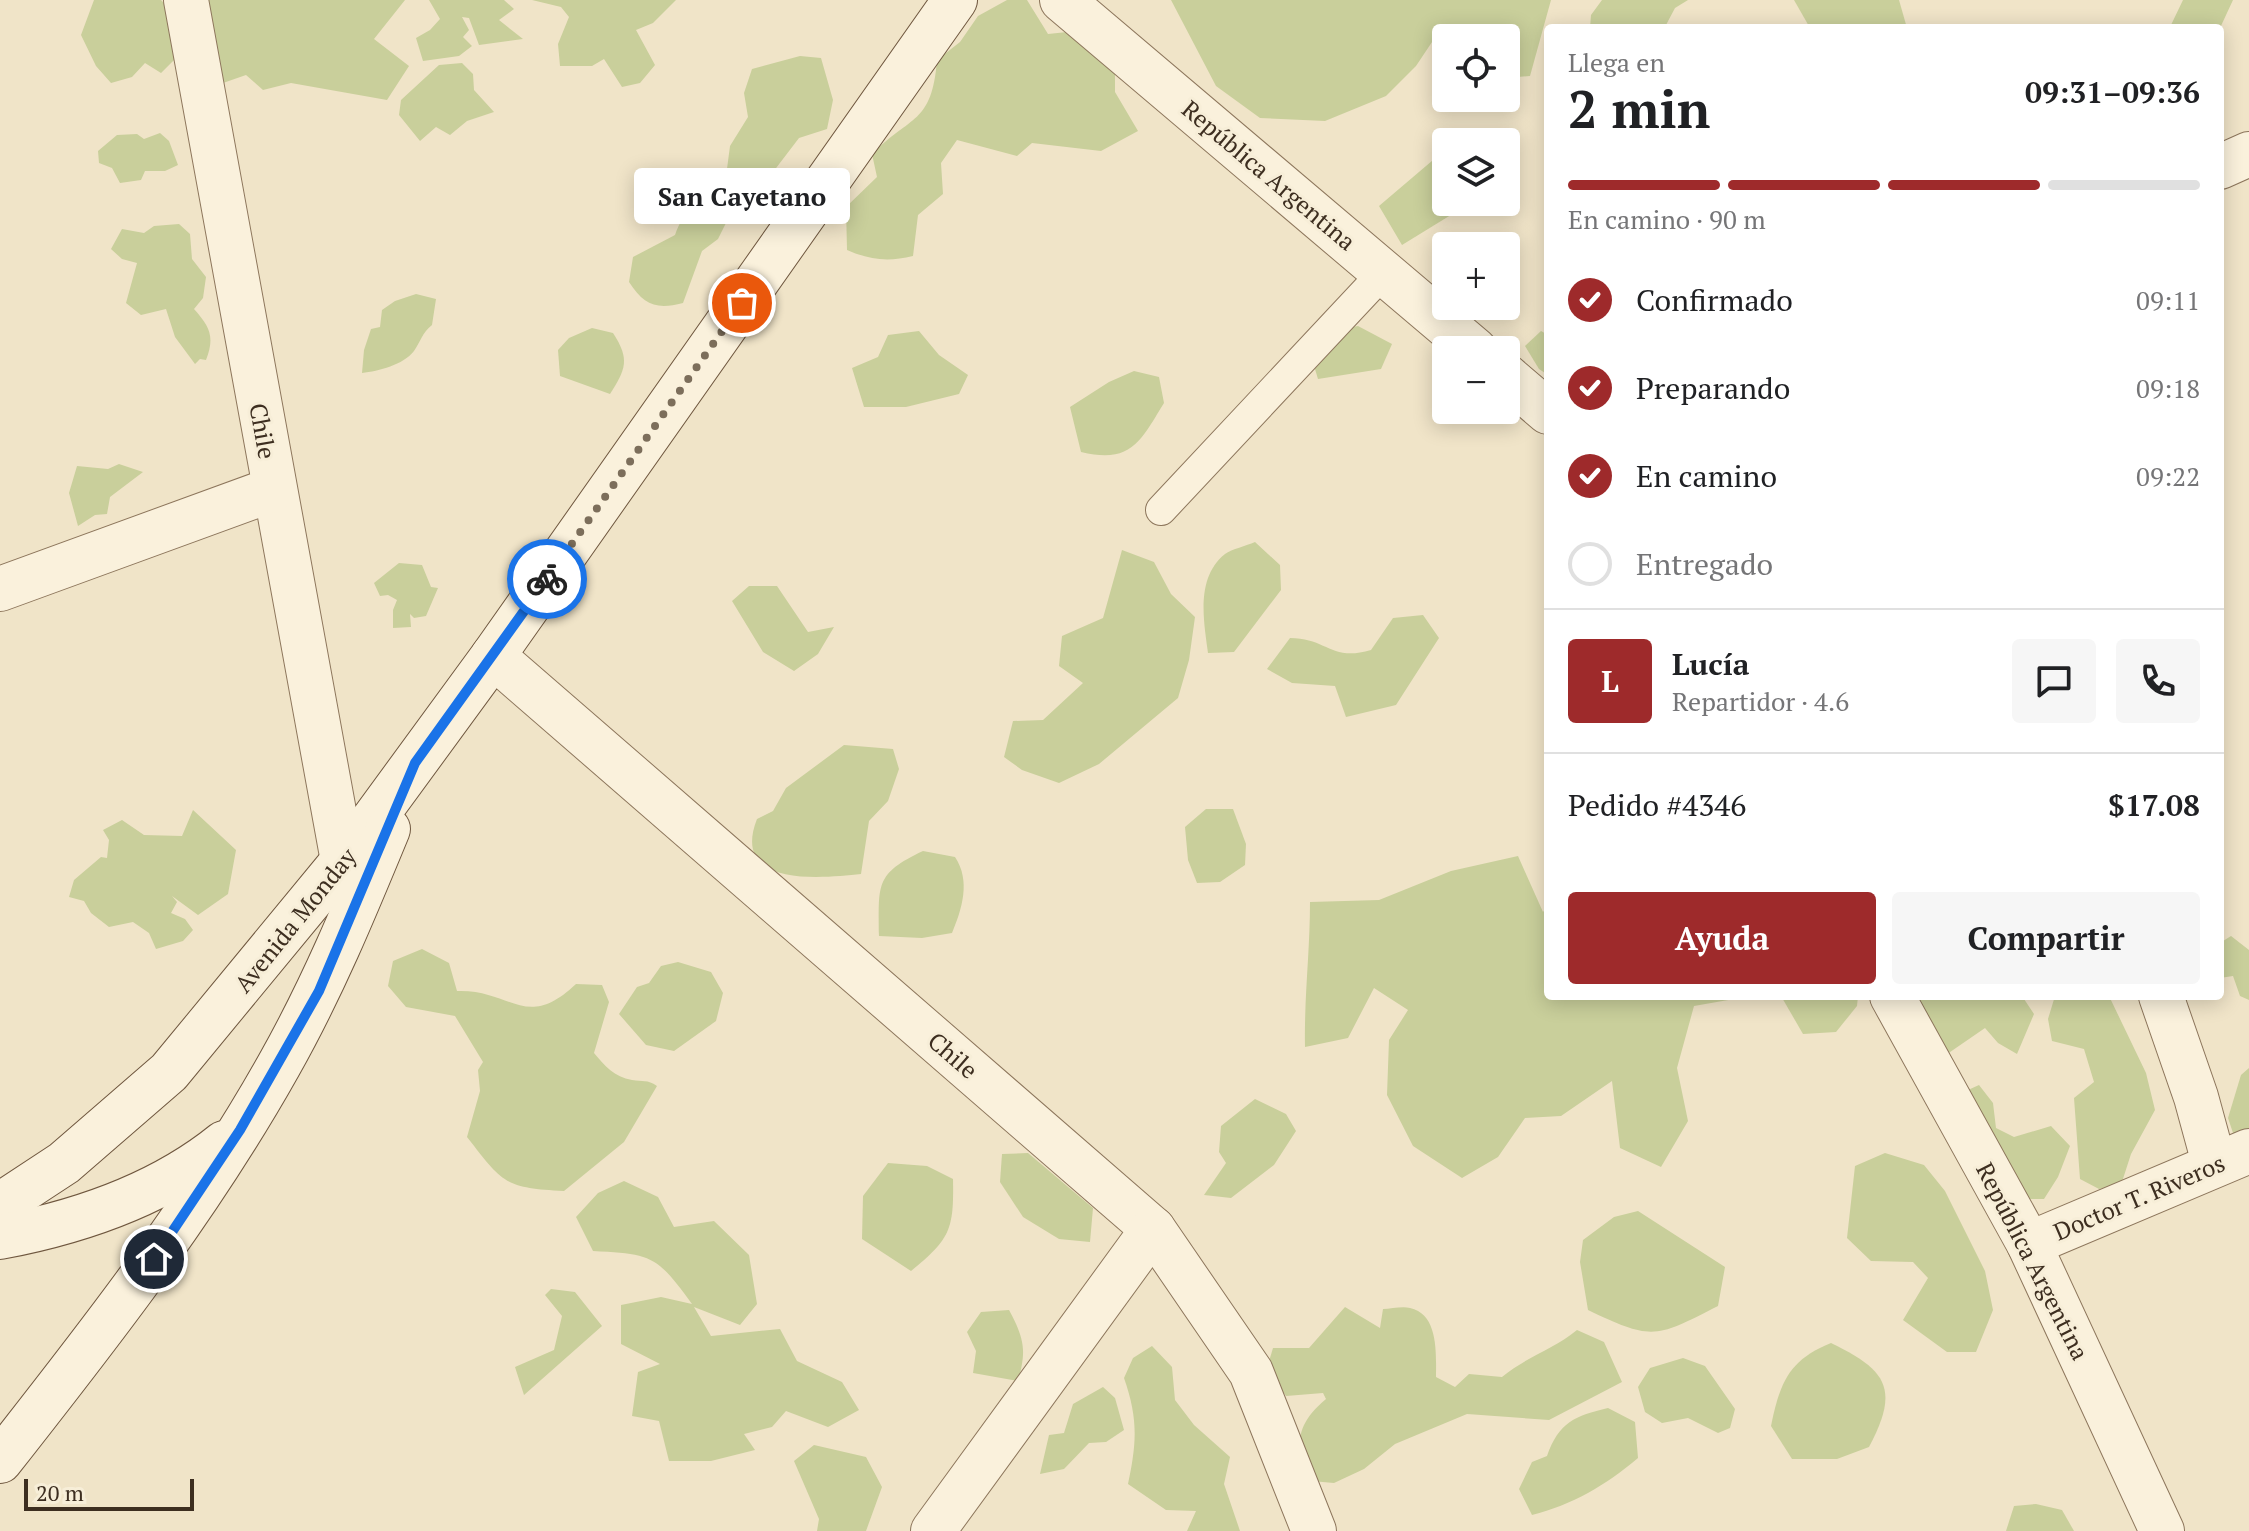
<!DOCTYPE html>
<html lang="es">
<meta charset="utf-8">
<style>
:root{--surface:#fff;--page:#f6f6f6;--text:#202124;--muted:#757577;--line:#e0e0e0;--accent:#9e2a2b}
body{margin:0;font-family:"PT Serif",serif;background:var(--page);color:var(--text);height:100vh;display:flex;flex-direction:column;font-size:30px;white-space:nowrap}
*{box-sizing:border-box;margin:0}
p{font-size:26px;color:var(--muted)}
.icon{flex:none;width:44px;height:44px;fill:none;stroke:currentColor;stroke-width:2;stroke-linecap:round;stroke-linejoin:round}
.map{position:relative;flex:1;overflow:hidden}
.side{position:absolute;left:1544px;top:24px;width:680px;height:976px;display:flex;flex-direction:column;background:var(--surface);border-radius:8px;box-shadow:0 4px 20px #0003}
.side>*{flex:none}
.fabs{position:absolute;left:1432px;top:24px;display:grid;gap:16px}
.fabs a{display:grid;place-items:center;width:88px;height:88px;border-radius:8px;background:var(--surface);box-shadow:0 4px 20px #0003;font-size:40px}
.scale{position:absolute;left:24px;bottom:20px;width:170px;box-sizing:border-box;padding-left:8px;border:4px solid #3d2e20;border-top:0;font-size:22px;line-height:28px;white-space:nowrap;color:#3d2e20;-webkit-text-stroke:6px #f7eed8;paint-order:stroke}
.pin{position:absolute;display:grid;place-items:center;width:68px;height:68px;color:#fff;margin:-34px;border:4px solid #fff;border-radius:50%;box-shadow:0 2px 8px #0007}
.courier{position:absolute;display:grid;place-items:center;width:80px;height:80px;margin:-40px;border:6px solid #1a73e8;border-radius:50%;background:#fff;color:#222;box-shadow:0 2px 10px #0007}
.bubble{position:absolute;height:56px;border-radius:8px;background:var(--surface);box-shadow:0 4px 20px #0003;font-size:26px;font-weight:800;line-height:56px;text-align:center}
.overview em{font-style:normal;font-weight:800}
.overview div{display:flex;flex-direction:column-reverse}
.overview{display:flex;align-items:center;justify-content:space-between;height:136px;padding:0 24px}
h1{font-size:52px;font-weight:800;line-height:60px}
.bar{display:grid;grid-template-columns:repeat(4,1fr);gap:12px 8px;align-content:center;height:96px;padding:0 24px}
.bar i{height:10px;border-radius:6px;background:var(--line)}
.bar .active{background:var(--accent)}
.bar p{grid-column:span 4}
.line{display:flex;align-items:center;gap:20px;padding:0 24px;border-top:2px solid var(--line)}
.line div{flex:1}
.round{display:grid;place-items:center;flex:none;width:84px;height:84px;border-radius:8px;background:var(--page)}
ol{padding:0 24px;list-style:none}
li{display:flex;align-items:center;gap:24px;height:88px}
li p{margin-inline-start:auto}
li .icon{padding:8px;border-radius:50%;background:var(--accent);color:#fff;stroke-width:4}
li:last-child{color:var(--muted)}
li i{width:44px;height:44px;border:4px solid var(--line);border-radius:50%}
.button{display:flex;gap:16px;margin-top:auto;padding:16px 24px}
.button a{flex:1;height:92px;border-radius:8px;background:var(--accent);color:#fff;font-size:32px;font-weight:800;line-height:92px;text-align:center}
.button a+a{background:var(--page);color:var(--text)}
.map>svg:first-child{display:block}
.green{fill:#c9cf9b}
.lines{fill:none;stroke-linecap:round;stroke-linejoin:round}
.lane-casing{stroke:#8d765c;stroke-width:32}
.street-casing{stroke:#8d765c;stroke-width:46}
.secondary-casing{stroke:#6f573f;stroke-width:46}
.lane{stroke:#faf1dc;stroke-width:30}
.street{stroke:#faf1dc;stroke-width:44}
.secondary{stroke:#faf1dc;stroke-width:44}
.done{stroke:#7c6e5b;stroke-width:8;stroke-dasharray:0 14.4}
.route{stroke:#1a73e8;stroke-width:10}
.labels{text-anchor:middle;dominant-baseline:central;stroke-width:6;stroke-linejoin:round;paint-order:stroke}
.street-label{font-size:24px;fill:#3d2e20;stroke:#f7eed8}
</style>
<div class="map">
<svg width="2249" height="1531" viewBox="0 0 2249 1531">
<rect width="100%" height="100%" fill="#f0e4c8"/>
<g class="green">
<path d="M94 0H161L177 17 175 59 161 73 145 63 132 77 111 83 96 66 81 35Z"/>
<path d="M198 0H405L374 39 409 66 387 100 291 83 263 90 246 75 223 83Z"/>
<path d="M429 0H504L514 9 499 20 523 39 479 45 469 18 462 17 469 30 463 37 472 46 459 56 423 61 416 38 430 30 440 19Z"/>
<path d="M532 0H676L653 23 636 30 655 65 640 83 622 87 604 59 592 66H560L558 44 569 17 561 7Z"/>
<path d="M1007 0H1027L1048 34 1096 29 1115 70V92L1138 131 1101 151 1032 143 1017 156 957 140 941 163 943 194 918 215 913 256C888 262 870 260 847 250L846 207 877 177 872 154C911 115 932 124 937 60L960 42 978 16Z"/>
<path d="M1171 0H1551L1530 76 1506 78V38H1447L1440 30 1416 66 1386 96 1325 121 1260 118 1216 86Z"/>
<path d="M1602 0H1688L1675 8 1666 25 1668 28H1590L1591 15Z"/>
<path d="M1794 0H1899L1907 28H1810Z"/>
<path d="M2183 0H2233L2220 28H2161L2171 25Z"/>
<path d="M800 56 821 58 833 100 827 129 799 138 770 176 752 186 746 205 730 215 718 239 702 251 683 303C656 310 644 305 629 282L633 257 675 235C683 212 701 190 725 184L730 146 748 117 744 93 752 69Z"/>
<path d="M462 63 473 74 474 90 494 112 467 121 450 135 436 127 420 141 399 115 401 100 439 65Z"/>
<path d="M160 133 169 141 178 165 165 171H145L141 180 120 183 112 168 99 163 98 151 117 135 137 134 144 139Z"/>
<path d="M1446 149V202H1472L1402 245 1379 206Z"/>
<path d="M179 224 190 234 192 259 206 277 203 298 194 309C210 327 215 337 206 360L200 359 195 364 175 337 166 309 141 315 126 303 137 263 122 259 111 249 122 229 144 233 154 226Z"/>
<path d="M416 294 436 299 432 325C422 333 421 341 414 351 403 365 379 371 362 373L364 350 371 329 380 327 382 310 395 301Z"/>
<path d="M1358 326 1392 344 1381 369 1318 379 1311 356 1326 332Z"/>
<path d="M592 328 613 333C630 359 626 369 610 394L560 376 558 350 569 338Z"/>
<path d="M919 331 939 355 968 375 959 394 906 407H864L852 368 878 357 888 335Z"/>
<path d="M1541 331 1548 335V375L1539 369 1525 346Z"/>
<path d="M1134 371 1159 377 1164 403C1140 442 1131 464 1081 452L1070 407 1109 382Z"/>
<path d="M119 464 143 472 110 497 107 514 95 515 78 526 69 493 77 466 108 469Z"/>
<path d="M1255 542 1280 565 1281 590 1234 652 1208 653C1204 622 1195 578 1225 554 1232 549 1246 546 1255 542Z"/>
<path d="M1122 550 1154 562 1171 594 1195 617 1189 660 1178 698 1099 764 1059 783 1022 770 1004 757 1013 721 1043 720 1083 683 1059 666 1062 636 1103 618Z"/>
<path d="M399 563 422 565 431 587 438 588 426 616 414 618 410 614 411 627 393 628V610L397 600 388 595 380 596 374 583Z"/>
<path d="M749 586H777L808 632 834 627 818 654 794 671 763 652 732 601Z"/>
<path d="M1423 615 1439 638 1396 705 1346 717 1335 686 1292 683 1267 669 1290 638C1327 638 1331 662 1371 650L1393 618Z"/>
<path d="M844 745 893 749 899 769 888 801 869 821 861 874C821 878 730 888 757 819L773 811 786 788Z"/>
<path d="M1206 809H1233L1246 844 1245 865 1220 882 1197 883 1188 860 1185 827Z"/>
<path d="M193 810 236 850 228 894 198 915 172 896 177 902 171 913 185 919 193 930 183 941 156 949 149 933 133 922 109 927 91 913 84 901 69 897 74 880 101 857 107 858 109 840 103 830 122 820 144 835 182 836Z"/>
<path d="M923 851 955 857C971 881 962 909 952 933L922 938 879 936C879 885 874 874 923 851Z"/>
<path d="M1518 856 1543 912 1548 906V996H1751L1694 1006 1677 1068 1688 1121 1661 1167 1620 1148 1612 1081 1561 1116 1525 1118 1498 1157 1462 1178 1413 1146 1387 1095 1389 1040 1408 1010 1374 988 1348 1038 1305 1047C1304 998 1310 951 1310 902L1379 900 1451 871Z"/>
<path d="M2231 936 2249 950V1000L2240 996 2233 976 2220 978V943Z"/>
<path d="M422 949 449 963 457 991C512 989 525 1032 576 984L602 985 609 1002 594 1053C605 1066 614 1077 632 1080 643 1082 647 1079 657 1086L624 1142 564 1191C504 1188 503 1183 467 1137L480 1091 478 1070 483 1062 455 1016 406 1007 388 986 393 961Z"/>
<path d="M678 962 711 972 723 993 716 1021 674 1051 646 1045 619 1014 637 987 649 983 661 966Z"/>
<path d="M1781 996H1858L1857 1006 1836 1032 1803 1034Z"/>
<path d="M1888 996H2022L2034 1014 2017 1054 1998 1043 1985 1028 1937 1061Z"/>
<path d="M2055 996H2109L2146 1073 2155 1110 2131 1154 2121 1185 2099 1189 2080 1179 2074 1098 2094 1082 2084 1049 2052 1041 2048 1019Z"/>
<path d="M2249 1068V1132L2236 1142 2228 1118 2241 1075Z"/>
<path d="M1979 1085 1993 1103 1996 1128 2014 1137 2051 1126 2070 1146 2058 1177 2044 1199H1992L1957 1095Z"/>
<path d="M1255 1099 1286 1114 1296 1131 1274 1165 1231 1198 1204 1195 1226 1163 1219 1152 1221 1126Z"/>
<path d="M1028 1153 1093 1208 1090 1242 1059 1239 1023 1217 1000 1182 1002 1154Z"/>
<path d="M1885 1153 1924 1165 1945 1191 1985 1271 1993 1310 1976 1352H1947L1903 1320 1928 1278 1913 1262 1871 1261 1847 1238 1855 1166Z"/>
<path d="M888 1163 927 1166 953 1179C954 1230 950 1239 911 1271L862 1239 863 1196Z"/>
<path d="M624 1181 658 1197 674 1227 714 1221 749 1255 757 1304 740 1325 694 1307 711 1336 780 1329 797 1361 842 1382 859 1410 828 1427 786 1411 772 1427 744 1434 755 1450 711 1461H669L659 1421 632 1416 638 1372 660 1364 621 1344V1305L661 1297 692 1304C657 1256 653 1254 593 1251L576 1217 598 1193Z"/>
<path d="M1638 1211 1725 1267 1718 1306C1655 1338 1653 1341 1588 1310L1580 1262 1583 1240 1614 1217Z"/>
<path d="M551 1289 575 1292 602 1326 524 1395 515 1367 554 1350 562 1316 545 1295Z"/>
<path d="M1345 1307 1380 1328 1383 1309C1391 1309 1402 1306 1410 1308 1439 1314 1436 1355 1436 1377L1455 1387 1469 1374 1502 1377C1526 1357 1554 1349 1577 1330L1604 1342 1622 1382 1549 1420 1467 1414 1395 1444 1364 1469 1334 1483 1300 1480C1298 1442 1295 1425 1326 1399L1323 1393 1286 1396 1267 1368 1273 1348H1309Z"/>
<path d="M1009 1310C1024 1338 1027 1350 1018 1381L973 1373 976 1351 967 1332 981 1312Z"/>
<path d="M1831 1343C1887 1370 1900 1389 1869 1447L1837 1459H1792L1771 1426C1780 1382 1789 1360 1831 1343Z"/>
<path d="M1152 1346 1172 1367 1175 1400 1194 1425 1230 1457 1224 1484 1240 1531H1187L1196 1511 1166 1510 1128 1484C1137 1442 1138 1418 1124 1378L1133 1358Z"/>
<path d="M1683 1358 1705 1366 1735 1409 1730 1428 1718 1433 1688 1418 1662 1423 1645 1412 1638 1387 1650 1368Z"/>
<path d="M1103 1387 1115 1398 1124 1430 1106 1442 1089 1443 1064 1469 1040 1474 1049 1435 1064 1433 1073 1404Z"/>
<path d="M1608 1408 1635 1422 1638 1458C1606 1485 1572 1505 1532 1515L1519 1489 1532 1462 1547 1456C1559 1422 1575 1416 1608 1408Z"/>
<path d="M814 1445 866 1457 882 1487 866 1531H817L819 1519 794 1461Z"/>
<path d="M2036 1504 2062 1510 2074 1531H2006L2014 1506Z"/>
</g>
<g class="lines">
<defs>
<path id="lane" d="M1161 510 1384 272"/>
<g id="street">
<path d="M186 0 343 861"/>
<path d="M1062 0 1475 350"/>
<path d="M2220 167 2249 154"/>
<path d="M1506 376 1548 412"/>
<path d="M0 589 274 489"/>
<path d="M493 656 1153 1229 1251 1372 1314 1531"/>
<path d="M1892 996 2029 1244 2162 1531"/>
<path d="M2161 996 2196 1097 2214 1163"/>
<path d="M2029 1244 2249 1151"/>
<path d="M933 1531 1153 1229"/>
</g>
<g id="secondary">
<path d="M0 1205 64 1163 169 1072 343 861 493 656 955 0"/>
<path d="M0 1237C80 1222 161 1194 224 1143"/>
<path d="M0 1461C100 1334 200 1206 279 1065 322 989 355 909 388 829"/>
</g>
</defs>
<use href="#lane" class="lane-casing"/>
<use href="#street" class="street-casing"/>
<use href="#secondary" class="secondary-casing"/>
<use href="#lane" class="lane"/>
<use href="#street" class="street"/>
<use href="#secondary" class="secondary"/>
</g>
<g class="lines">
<path class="done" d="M547 579 742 303"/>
<path class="route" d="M154 1259 240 1130 319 991 415 763 547 579"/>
</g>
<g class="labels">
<g class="street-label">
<text transform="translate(1269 175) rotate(40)">República Argentina</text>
<text transform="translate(263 431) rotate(80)">Chile</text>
<text transform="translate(295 920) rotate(-51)">Avenida Monday</text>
<text transform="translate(953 1055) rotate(41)">Chile</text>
<text transform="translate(2139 1197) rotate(-23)">Doctor T. Riveros</text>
<text transform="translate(2033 1261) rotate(63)">República Argentina</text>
</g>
</g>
</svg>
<div class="fabs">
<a><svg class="icon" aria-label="locate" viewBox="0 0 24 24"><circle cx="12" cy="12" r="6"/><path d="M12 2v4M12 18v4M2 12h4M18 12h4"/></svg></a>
<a><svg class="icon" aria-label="layers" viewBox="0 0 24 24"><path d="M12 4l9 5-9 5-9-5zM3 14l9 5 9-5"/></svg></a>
<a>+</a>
<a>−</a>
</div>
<div class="scale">20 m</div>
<div class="pin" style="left:742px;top:303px;background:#ea580c"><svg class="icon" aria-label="bag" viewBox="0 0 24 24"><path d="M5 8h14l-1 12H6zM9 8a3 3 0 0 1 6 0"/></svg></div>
<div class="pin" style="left:154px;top:1259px;background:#1f2937"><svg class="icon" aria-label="home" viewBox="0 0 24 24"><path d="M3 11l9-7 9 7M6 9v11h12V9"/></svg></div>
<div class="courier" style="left:547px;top:579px"><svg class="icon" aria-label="bike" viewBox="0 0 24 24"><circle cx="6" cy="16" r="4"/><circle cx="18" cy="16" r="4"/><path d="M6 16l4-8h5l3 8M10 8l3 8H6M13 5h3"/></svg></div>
<div class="bubble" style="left:634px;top:168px;width:216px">San Cayetano</div>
<section class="side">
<div class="overview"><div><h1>2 min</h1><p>Llega en</p></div><em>09:31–09:36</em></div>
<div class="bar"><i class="active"></i><i class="active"></i><i class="active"></i><i></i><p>En camino · 90 m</p></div>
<ol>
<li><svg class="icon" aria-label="check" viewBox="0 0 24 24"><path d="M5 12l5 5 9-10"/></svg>Confirmado<p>09:11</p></li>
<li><svg class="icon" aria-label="check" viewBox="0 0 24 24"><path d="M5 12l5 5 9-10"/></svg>Preparando<p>09:18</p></li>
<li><svg class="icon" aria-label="check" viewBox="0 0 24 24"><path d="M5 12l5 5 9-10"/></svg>En camino<p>09:22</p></li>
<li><i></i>Entregado</li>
</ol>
<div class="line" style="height:144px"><b class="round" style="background:var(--accent);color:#fff">L</b><div><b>Lucía</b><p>Repartidor · 4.6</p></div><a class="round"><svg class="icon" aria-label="chat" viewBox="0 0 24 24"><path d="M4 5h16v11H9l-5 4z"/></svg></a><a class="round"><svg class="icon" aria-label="phone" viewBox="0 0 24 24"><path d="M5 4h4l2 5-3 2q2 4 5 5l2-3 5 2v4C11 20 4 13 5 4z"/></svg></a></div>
<div class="line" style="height:104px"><div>Pedido #4346</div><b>$17.08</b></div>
<div class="button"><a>Ayuda</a><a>Compartir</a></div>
</section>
</div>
